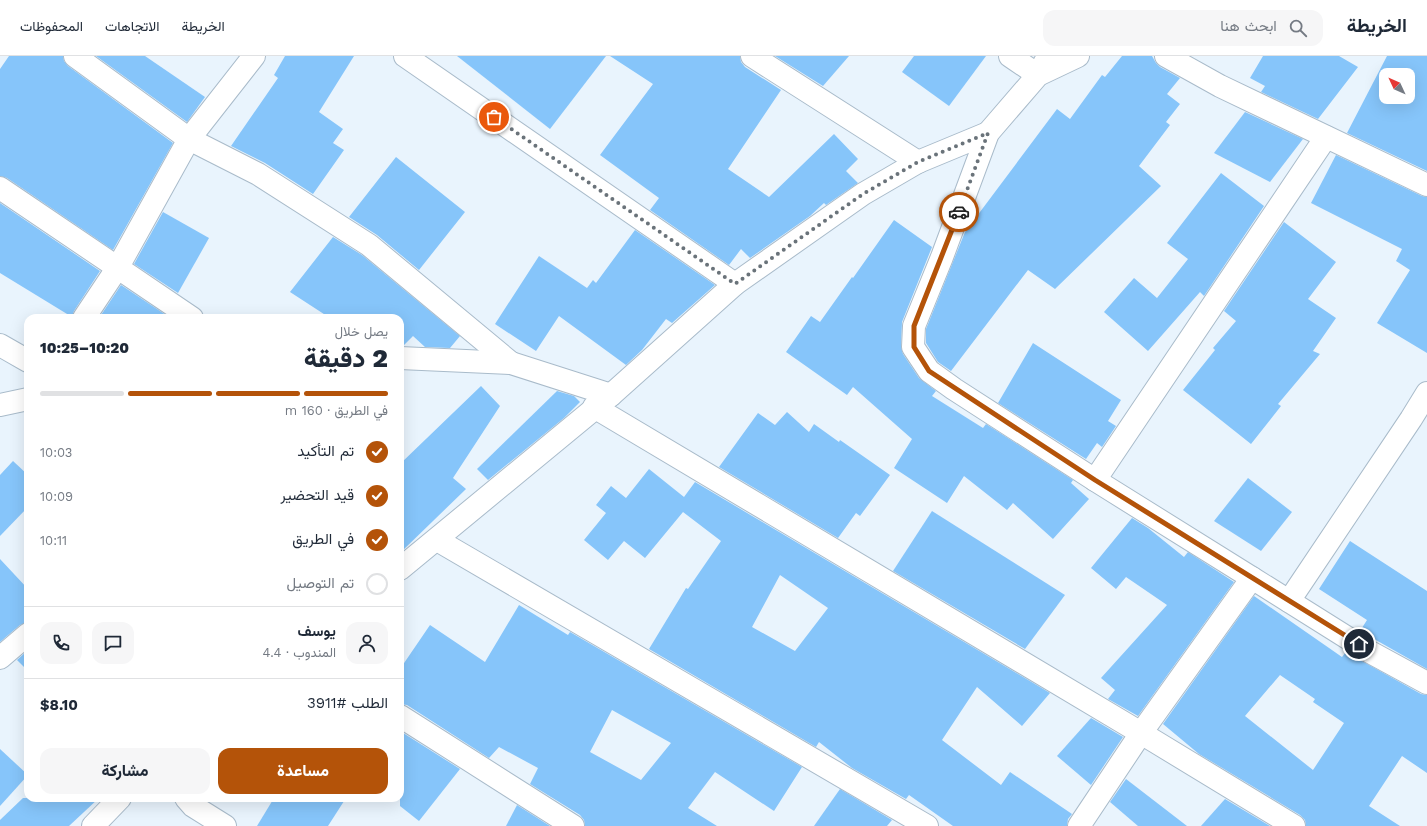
<!DOCTYPE html>
<html lang="ar">
<meta charset="utf-8">
<style>
:root{--surface:#fff;--page:#f6f6f7;--text:#1f2937;--muted:#747a83;--line:#e0e1e3;--accent:#b45309}
body{margin:0;font-family:"Work Sans",Vazirmatn,sans-serif;background:var(--page);color:var(--text);direction:rtl;height:100vh;display:flex;flex-direction:column;font-size:15px;white-space:nowrap}
*{box-sizing:border-box;margin:0}
p{font-size:13px;color:var(--muted)}
.icon{flex:none;width:22px;height:22px;fill:none;stroke:currentColor;stroke-width:2;stroke-linecap:round;stroke-linejoin:round}
.map{position:relative;flex:1;overflow:hidden;direction:ltr}
.details{position:absolute;left:24px;top:258px;width:380px;height:488px;display:flex;flex-direction:column;background:var(--surface);border-radius:12px;box-shadow:0 4px 16px #0002;direction:rtl}
.details>*{flex:none}
.needle{width:26px;rotate:314deg}
.buttons{position:absolute;left:1379px;top:12px;display:grid;gap:8px}
.buttons a{display:grid;place-items:center;width:36px;height:36px;border-radius:8px;background:var(--surface);box-shadow:0 4px 16px #0002;font-size:20px}
.pin{position:absolute;display:grid;place-items:center;width:34px;height:34px;color:#fff;margin:-17px;border:2px solid #fff;border-radius:50%;box-shadow:0 1px 4px #0007}
.courier{position:absolute;display:grid;place-items:center;width:40px;height:40px;margin:-20px;border:3px solid #b45309;border-radius:50%;background:#fff;color:#222;box-shadow:0 1px 5px #0007}
.overview em{font-style:normal;font-weight:800}
.overview div{display:flex;flex-direction:column-reverse}
.overview{display:flex;align-items:center;justify-content:space-between;height:68px;padding:0 16px}
h1{font-size:26px;font-weight:800;line-height:30px}
.bar{display:grid;grid-template-columns:repeat(4,1fr);gap:6px 4px;align-content:center;height:48px;padding:0 16px}
.bar i{height:5px;border-radius:3px;background:var(--line)}
.bar .current{background:var(--accent)}
.bar p{grid-column:span 4}
.line{display:flex;align-items:center;gap:10px;padding:0 16px;border-top:1px solid var(--line)}
.line div{flex:1}
.round{display:grid;place-items:center;flex:none;width:42px;height:42px;border-radius:12px;background:var(--page)}
ol{padding:0 16px;list-style:none}
li{display:flex;align-items:center;gap:12px;height:44px}
li p{margin-inline-start:auto}
li .icon{padding:4px;border-radius:50%;background:var(--accent);color:#fff;stroke-width:4}
li:last-child{color:var(--muted)}
li i{width:22px;height:22px;border:2px solid var(--line);border-radius:50%}
.cta{display:flex;gap:8px;margin-top:auto;padding:8px 16px}
.cta a{flex:1;height:46px;border-radius:12px;background:var(--accent);color:#fff;font-size:16px;font-weight:800;line-height:46px;text-align:center}
.cta a+a{background:var(--page);color:var(--text)}
header{display:flex;align-items:center;gap:24px;box-sizing:border-box;height:56px;padding:0 20px;background:var(--surface);border-bottom:1px solid var(--line)}
header strong{font-size:19px}
nav{display:flex;gap:22px;margin-inline-start:auto;font-size:14px}
.search{width:280px;height:36px;background:var(--page);display:flex;align-items:center;gap:10px;box-sizing:border-box;padding:0 14px;border-radius:12px;color:var(--muted);font-size:15px}
.map>svg:first-child{display:block}
.building{fill:#86c5fa;fill-rule:evenodd}
.lines{fill:none;stroke-linecap:round;stroke-linejoin:round}
.minor-casing{stroke:#a9bbca;stroke-width:24}
.minor{stroke:#fff;stroke-width:22}
.done{stroke:#6a737a;stroke-width:4;stroke-dasharray:0 7.2}
.route{stroke:#b45309;stroke-width:5}
</style>
<header>
<strong>الخريطة</strong>
<div class="search"><svg class="icon" aria-label="search" viewBox="0 0 24 24"><circle cx="10" cy="10" r="6"/><path d="M15 15l6 6"/></svg>ابحث هنا</div>
<nav><a>الخريطة</a><a>الاتجاهات</a><a>المحفوظات</a></nav>
</header>
<div class="map">
<svg width="1427" height="770" viewBox="0 0 1427 770">
<rect width="100%" height="100%" fill="#e9f4fd"/>
<g class="building">
<path d="M9 0H63L64 5 68 10 173 87 113 194 7 122 0 120V13Z"/>
<path d="M96 0H145L205 41 187 66Z"/>
<path d="M285 0H354L319 56 343 73 333 87 344 94 313 138 265 107 231 90 278 22 274 19Z"/>
<path d="M457 0H606L550 73Z"/>
<path d="M610 0H740L741 6 745 11 781 34 728 113 769 141 834 78 858 103 846 115 858 127 826 149 824 147 810 160 750 202 741 193 729 209 650 154 659 142 600 99 653 28Z"/>
<path d="M775 0H849L823 30Z"/>
<path d="M914 0H986L949 50 902 16Z"/>
<path d="M1122 0H1152L1156 7 1160 11 1180 22 1167 38 1180 48 1166 66 1170 69 1139 110 1161 130 1055 233 1028 214 951 315 938 306 926 287V273L965 176 1057 53 1070 63 1102 19 1105 21Z"/>
<path d="M1263 0H1339L1358 11 1318 63 1261 36 1265 30 1250 22Z"/>
<path d="M1387 0H1427V115L1347 77ZM1386 19H1408V41H1386Z"/>
<path d="M1245 56 1303 83 1270 126 1214 97Z"/>
<path d="M1336 99 1422 140 1427 141V297L1377 267 1410 214 1396 205 1402 193 1311 147Z"/>
<path d="M396 101 465 156 419 214 377 179 349 161Z"/>
<path d="M1221 117 1264 150 1204 240 1200 236 1148 295 1104 256 1134 222 1157 242 1188 203 1167 187Z"/>
<path d="M0 147 100 215 74 255 72 261 0 217Z"/>
<path d="M163 156 209 182 178 237 134 208Z"/>
<path d="M894 164 932 191 902 266 901 290 903 298 919 322 936 335 932 340 983 372 986 368 1073 424 1071 427 1089 443 1053 483 1013 447 1007 454 964 420 947 447 894 412 912 383 853 331 847 339 786 296 811 260 820 266 852 221 853 222Z"/>
<path d="M1284 166 1336 206 1308 243 1336 262 1313 295 1320 298 1278 348 1281 350 1251 388 1183 334 1215 294 1213 292 1236 265 1224 255Z"/>
<path d="M635 174 715 229 672 267 666 263 642 294 626 309 559 260 536 295 495 268 539 200 587 232 593 224 596 227Z"/>
<path d="M333 181 362 199 460 280 450 292 425 291 413 280 403 290H400V262H330L290 236Z"/>
<path d="M121 229 166 259 164 262H99Z"/>
<path d="M1033 287 1121 344 1108 365 1116 370 1102 391 1097 387 1086 403 998 347Z"/>
<path d="M481 330 500 350 453 422 466 433 400 497V408Z"/>
<path d="M557 335 574 340 580 346 564 362 488 424 477 413Z"/>
<path d="M787 356 809 376 814 368 839 386 840 384 890 419 860 460 856 457 838 482 719 411 758 357 775 369Z"/>
<path d="M13 405 28 419V451L0 480V419Z"/>
<path d="M649 413 684 441 695 426 1050 637 1022 670 977 631 942 684 1001 729 1010 716 1072 758 1068 763 1067 770H953L909 739 906 743 852 712 819 686 816 691 649 593 686 532 688 533 721 485 683 456 645 502 624 485 608 504 584 484 606 457 596 449 611 430 626 442ZM780 519 828 552 795 595 752 571Z"/>
<path d="M1248 422 1292 456 1261 495 1214 465Z"/>
<path d="M932 455 1065 539 1025 593 893 515Z"/>
<path d="M1132 462 1148 472 1184 501 1188 496 1234 526 1138 660 1108 643 1115 634 1101 622 1167 549 1126 521 1116 533 1091 512Z"/>
<path d="M1350 485 1427 535V613L1360 575 1367 564 1319 533Z"/>
<path d="M0 503 28 533V566L20 569 0 586Z"/>
<path d="M1254 540 1342 601 1346 596 1421 638 1427 639V717L1402 700 1369 750 1400 770H1306L1305 764 1300 759 1199 698 1163 668ZM1280 619 1315 643 1313 646 1344 667 1313 714 1245 660Z"/>
<path d="M519 549 568 579 570 576 802 711 774 755 715 716 688 752 717 770H585L584 764 580 759 530 728 538 712 499 691 489 702 407 649 400 648V613L430 569 485 606ZM612 654 671 687 641 724 590 696Z"/>
<path d="M28 594V615L17 604Z"/>
<path d="M1091 662 1123 681 1091 729 1057 700Z"/>
<path d="M400 675 460 713 419 765 400 750Z"/>
<path d="M0 693 28 719 0 750Z"/>
<path d="M1126 723 1187 770H1138L1110 746Z"/>
<path d="M840 733 892 764 887 770H814Z"/>
<path d="M23 742H99L69 770H0V764Z"/>
<path d="M274 742H346L328 770H257Z"/>
<path d="M1225 743 1270 770H1201Z"/>
<path d="M517 749 550 770H506Z"/>
</g>
<g class="lines">
<defs>
<g id="minor">
<path d="M75 0 189 83 258 118 369 189 511 307"/>
<path d="M405 0 735 228"/>
<path d="M752 0 918 106"/>
<path d="M1010 0 1038 19 1045 6"/>
<path d="M1078 0 1038 19 988 77 942 201 914 270 913 291 929 315 954 333 1095 424 1252 522 1370 596 1427 627"/>
<path d="M1166 0 1220 30 1427 129"/>
<path d="M0 132 192 262"/>
<path d="M84 262 118 211 189 83 254 0"/>
<path d="M0 289 28 305"/>
<path d="M400 302 511 307 611 339"/>
<path d="M0 349 28 343"/>
<path d="M594 351 1141 677 1294 770"/>
<path d="M1095 424 1326 81"/>
<path d="M437 484 927 770"/>
<path d="M400 513 611 339 735 228 863 138 918 106 988 77"/>
<path d="M1289 545 1411 363 1427 337"/>
<path d="M0 602 28 578"/>
<path d="M400 660 573 770"/>
<path d="M186 742 193 750 225 770"/>
<path d="M93 770 120 742"/>
<path d="M1079 770 1141 677 1252 522"/>
</g>
</defs>
<use href="#minor" class="minor-casing"/>
<use href="#minor" class="minor"/>
</g>
<g class="lines">
<path class="done" d="M494 61 735 228 863 138 918 106 988 77 959 156"/>
<path class="route" d="M959 156 914 270V291L929 315 1095 424 1359 588"/>
</g>
</svg>
<div class="buttons">
<a><svg class="needle" viewBox="-14 -14 28 28"><path d="M0-13l5 13h-10z" fill="#e53935"/><path d="M0 13l5-13h-10z" fill="#747a83"/></svg></a>
</div>
<div class="pin" style="left:494px;top:61px;background:#ea580c"><svg class="icon" aria-label="bag" viewBox="0 0 24 24"><path d="M5 8h14l-1 12H6zM9 8a3 3 0 0 1 6 0"/></svg></div>
<div class="pin" style="left:1359px;top:588px;background:#1f2937"><svg class="icon" aria-label="home" viewBox="0 0 24 24"><path d="M3 11l9-7 9 7M6 9v11h12V9"/></svg></div>
<div class="courier" style="left:959px;top:156px"><svg class="icon" aria-label="car" viewBox="0 0 24 24"><path d="M5 17H2v-5l4-1 3-4h7l3 4 3 1v5h-3M9 17h6M6 11h13"/><circle cx="7" cy="17" r="2"/><circle cx="17" cy="17" r="2"/></svg></div>
<section class="details">
<div class="overview"><div><h1>2 دقيقة</h1><p>يصل خلال</p></div><em>10:20–10:25</em></div>
<div class="bar"><i class="current"></i><i class="current"></i><i class="current"></i><i></i><p>في الطريق · 160 m</p></div>
<ol>
<li><svg class="icon" aria-label="check" viewBox="0 0 24 24"><path d="M5 12l5 5 9-10"/></svg>تم التأكيد<p>10:03</p></li>
<li><svg class="icon" aria-label="check" viewBox="0 0 24 24"><path d="M5 12l5 5 9-10"/></svg>قيد التحضير<p>10:09</p></li>
<li><svg class="icon" aria-label="check" viewBox="0 0 24 24"><path d="M5 12l5 5 9-10"/></svg>في الطريق<p>10:11</p></li>
<li><i></i>تم التوصيل</li>
</ol>
<div class="line" style="height:72px"><a class="round"><svg class="icon" aria-label="person" viewBox="0 0 24 24"><circle cx="12" cy="8" r="4"/><path d="M4 21q1-7 8-7t8 7"/></svg></a><div><b>يوسف</b><p>المندوب · 4.4</p></div><a class="round"><svg class="icon" aria-label="chat" viewBox="0 0 24 24"><path d="M4 5h16v11H9l-5 4z"/></svg></a><a class="round"><svg class="icon" aria-label="phone" viewBox="0 0 24 24"><path d="M5 4h4l2 5-3 2q2 4 5 5l2-3 5 2v4C11 20 4 13 5 4z"/></svg></a></div>
<div class="line" style="height:52px"><div>الطلب #3911</div><b>$8.10</b></div>
<div class="cta"><a>مساعدة</a><a>مشاركة</a></div>
</section>
</div>
